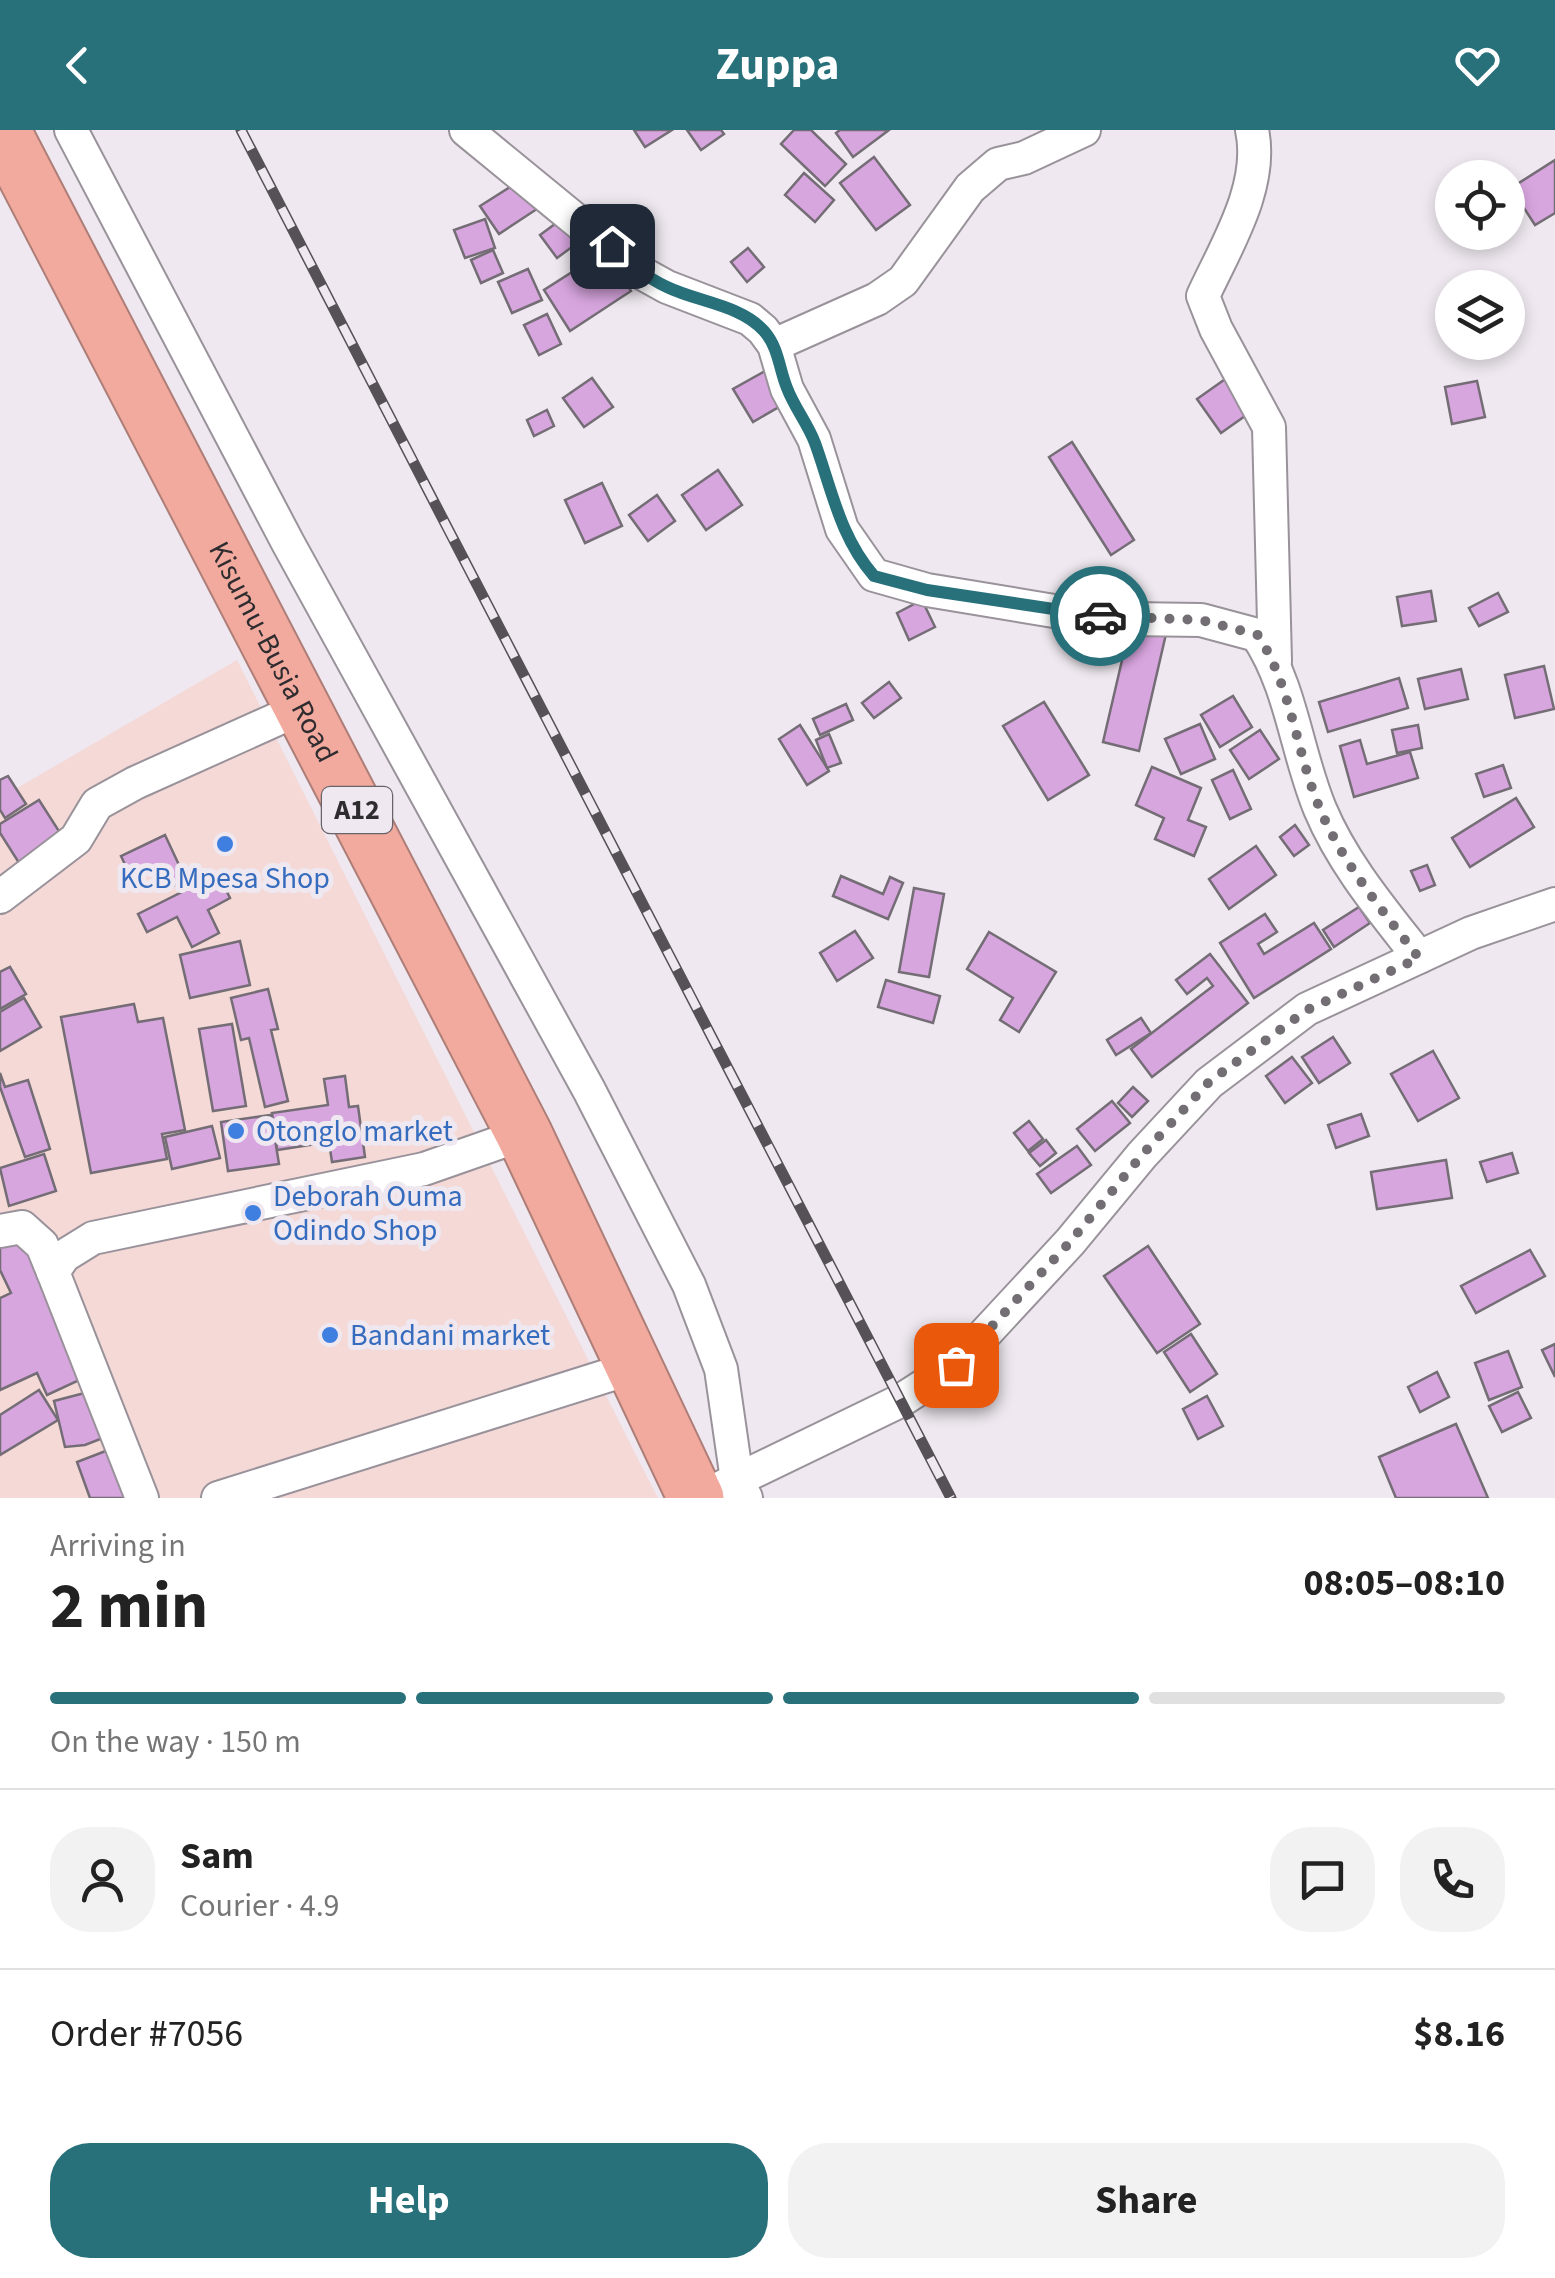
<!DOCTYPE html>
<meta charset="utf-8">
<style>
:root{--surface:#fff;--page:#f2f2f2;--text:#222;--muted:#767676;--line:#e0e0e0;--accent:#28717a}
body{margin:0;font-family:"Source Sans 3",sans-serif;background:var(--page);color:var(--text);height:100vh;display:flex;flex-direction:column;font-size:38px;white-space:nowrap}
*{box-sizing:border-box;margin:0}
p{font-size:32px;color:var(--muted)}
.icon{flex:none;width:55px;height:55px;fill:none;stroke:currentColor;stroke-width:2;stroke-linecap:round;stroke-linejoin:round}
.map{position:relative;height:1368px;overflow:hidden}
.details{display:flex;flex-direction:column;background:var(--surface);flex:1}
.details>*{flex:none}
.tools{position:absolute;left:1435px;top:30px;display:grid;gap:20px}
.tools a{display:grid;place-items:center;width:90px;height:90px;border-radius:50%;background:var(--surface);box-shadow:0 5px 15px #0003;font-size:50px}
.pin{position:absolute;display:grid;place-items:center;width:85px;height:85px;color:#fff;margin:-42px;border-radius:20px;box-shadow:0 5px 15px #0006}
.courier{position:absolute;display:grid;place-items:center;width:100px;height:100px;margin:-50px;border:8px solid #28717a;border-radius:50%;background:#fff;color:#222;box-shadow:0 2px 12px #0007}
.head em{font-style:normal;font-weight:700}
.head div{display:flex;flex-direction:column-reverse}
.head{display:flex;align-items:center;justify-content:space-between;height:170px;padding:0 50px}
h1{font-size:65px;font-weight:700;line-height:75px}
.bar{display:grid;grid-template-columns:repeat(4,1fr);gap:15px 10px;align-content:center;height:120px;padding:0 50px}
.bar i{height:12px;border-radius:8px;background:var(--line)}
.bar .selected{background:var(--accent)}
.bar p{grid-column:span 4}
.line{display:flex;align-items:center;gap:25px;padding:0 50px;border-top:2px solid var(--line)}
.line div{flex:1}
.round{display:grid;place-items:center;flex:none;width:105px;height:105px;border-radius:40px;background:var(--page)}
.button{display:flex;gap:20px;margin-top:auto;padding:20px 50px}
.button a{flex:1;height:115px;border-radius:40px;background:var(--accent);color:#fff;font-size:40px;font-weight:700;line-height:115px;text-align:center}
.button a+a{background:var(--page);color:var(--text)}
header{display:flex;justify-content:space-between;align-items:center;height:130px;padding:0 50px;background:var(--accent);color:#fff;font-size:45px;font-weight:700}
.map>svg:first-child{display:block}
.commercial{fill:#f4d9d7}
.building{fill:#d8a6df;stroke:#746d75;stroke-width:2.5}
.lines{fill:none;stroke-linecap:round;stroke-linejoin:round}
.street-casing{stroke:#99929a;stroke-width:36}
.highway-casing{stroke:#ad7e77;stroke-width:59}
.street{stroke:#fff;stroke-width:32}
.highway{stroke:#f1aa9d;stroke-width:55}
.rail-casing{stroke:#555156;stroke-width:11}
.rail{stroke:#efe8f0;stroke-width:8;stroke-dasharray:22;stroke-linecap:butt}
.done{stroke:#726e73;stroke-width:10;stroke-dasharray:0 18}
.route{stroke:#28717a;stroke-width:12}
.shop-dot{fill:#3f7fe0;stroke:#efe8f0;stroke-width:4}
.labels{text-anchor:middle;dominant-baseline:central;stroke-width:10;stroke-linejoin:round;paint-order:stroke}
.shield{fill:#efe8f0;stroke:#69646a;stroke-width:2.5}
.shield-label{font-size:28px;font-weight:bold;fill:#2f2c30}
.street-label{font-size:30px;fill:#2f2c30;stroke:#efe8f0}
.shop-label{font-size:30px;fill:#366cbe;stroke:#efe8f0;text-anchor:start}
</style>
<header><svg class="icon" aria-label="back" viewBox="0 0 24 24"><path d="M15 5l-7 7 7 7"/></svg>Zuppa<svg class="icon" aria-label="heart" viewBox="0 0 24 24"><path d="M12 20l-8-8c-3-5 5-10 8-4 3-6 11-1 8 4z"/></svg></header>
<div class="map">
<svg width="1555" height="1368" viewBox="0 0 1555 1368">
<rect width="100%" height="100%" fill="#efe8f0"/>
<path class="commercial" d="M237 530 640 1333 658 1368H0V668Z"/>
<g class="building">
<path d="M634 0H672L645 17Z"/>
<path d="M687 0H721L724 4 701 20Z"/>
<path d="M794 0H811L846 34 825 56 781 14Z"/>
<path d="M840 0H889L853 27 836 3Z"/>
<path d="M874 27 910 75 876 100 840 53Z"/>
<path d="M1555 30V83L1535 95 1511 58Z"/>
<path d="M804 43 834 70 815 92 785 65Z"/>
<path d="M524 48 543 75 499 104 480 76Z"/>
<path d="M485 89 495 118 465 128 454 100Z"/>
<path d="M559 91 576 114 557 128 540 105Z"/>
<path d="M748 118 764 137 747 152 731 132Z"/>
<path d="M493 120 503 143 481 153 471 130Z"/>
<path d="M605 121 631 161 570 201 544 160Z"/>
<path d="M528 139 542 170 512 183 498 152Z"/>
<path d="M547 184 561 214 539 225 524 195Z"/>
<path d="M765 241 784 274 753 292 733 259Z"/>
<path d="M1231 245 1255 279 1221 303 1197 269Z"/>
<path d="M592 248 613 277 584 297 563 268Z"/>
<path d="M1477 251 1485 287 1452 294 1445 257Z"/>
<path d="M547 280 554 296 534 306 527 290Z"/>
<path d="M1072 312 1134 410 1111 425 1049 327Z"/>
<path d="M718 340 742 375 706 400 682 365Z"/>
<path d="M602 353 622 396 585 413 565 370Z"/>
<path d="M657 365 675 391 648 411 629 385Z"/>
<path d="M1431 461 1436 491 1402 496 1397 467Z"/>
<path d="M1498 463 1508 482 1479 496 1469 478Z"/>
<path d="M922 470 935 497 909 510 897 483Z"/>
<path d="M1130 496 1166 504 1139 621 1103 612Z"/>
<path d="M1544 536 1554 579 1515 588 1505 545Z"/>
<path d="M1461 539 1468 569 1425 579 1418 549Z"/>
<path d="M1399 548 1408 578 1328 602 1319 572Z"/>
<path d="M889 552 901 568 874 588 862 573Z"/>
<path d="M1233 566 1252 597 1220 617 1201 585Z"/>
<path d="M1044 572 1089 645 1048 670 1003 596Z"/>
<path d="M846 574 853 590 820 605 813 589Z"/>
<path d="M1200 594 1215 629 1181 644 1165 609Z"/>
<path d="M800 595 829 641 807 655 779 609Z"/>
<path d="M1418 595 1422 618 1397 623 1392 600Z"/>
<path d="M1260 600 1279 629 1249 649 1230 620Z"/>
<path d="M829 604 841 633 827 638 816 610Z"/>
<path d="M1360 610 1367 634 1410 622 1418 648 1354 667 1340 616Z"/>
<path d="M1503 635 1511 658 1484 667 1476 644Z"/>
<path d="M1152 637 1201 658 1188 690 1206 697 1194 726 1155 709 1164 688 1136 675Z"/>
<path d="M1233 640 1251 679 1230 689 1212 650Z"/>
<path d="M8 646 26 674 5 688 0 680V650Z"/>
<path d="M1516 668 1534 697 1470 737 1452 708Z"/>
<path d="M39 670 64 709 21 736 0 703V694Z"/>
<path d="M1295 695 1309 715 1294 726 1280 707Z"/>
<path d="M165 705 186 750 163 761 153 740 132 749 121 726Z"/>
<path d="M1256 716 1276 745 1229 779 1209 749Z"/>
<path d="M1427 735 1435 755 1420 761 1411 741Z"/>
<path d="M218 744 230 768 208 780 219 803 192 817 177 787 147 802 138 784Z"/>
<path d="M841 746 883 764 890 747 903 753 888 789 833 766Z"/>
<path d="M914 758 944 764 929 847 899 842Z"/>
<path d="M1359 777 1370 793 1334 817 1323 800Z"/>
<path d="M1265 784 1277 802 1258 814 1264 824 1314 793 1331 819 1254 868 1220 813Z"/>
<path d="M855 801 873 828 837 851 820 823Z"/>
<path d="M989 802 1056 842 1019 902 1000 890 1013 868 967 839Z"/>
<path d="M240 811 250 855 190 868 180 825Z"/>
<path d="M1210 824 1248 873 1152 947 1131 919 1213 856 1207 848 1187 864 1176 850Z"/>
<path d="M10 837 26 864 0 879V842Z"/>
<path d="M886 850 940 866 933 893 878 877Z"/>
<path d="M268 859 278 899 271 900 288 971 265 977 249 908 241 910 231 868Z"/>
<path d="M24 868 41 897 0 921V882Z"/>
<path d="M134 874 138 892 163 888 185 1000 162 1004 167 1029 91 1043 61 887Z"/>
<path d="M1141 888 1151 903 1116 925 1107 910Z"/>
<path d="M232 894 246 976 213 981 199 899Z"/>
<path d="M1333 907 1350 933 1319 953 1302 927Z"/>
<path d="M1433 921 1459 968 1418 991 1391 944Z"/>
<path d="M1292 927 1312 953 1285 973 1266 946Z"/>
<path d="M0 943 5 957 28 950 50 1019 25 1027 0 957Z"/>
<path d="M345 946 349 977 358 976 365 1027 332 1032 329 1012 277 1020 272 983 328 975 324 949Z"/>
<path d="M1133 957 1148 971 1132 987 1118 973Z"/>
<path d="M1112 971 1130 993 1095 1021 1077 999Z"/>
<path d="M1361 984 1369 1006 1336 1018 1328 995Z"/>
<path d="M271 985 279 1034 228 1041 221 992Z"/>
<path d="M1029 991 1043 1009 1028 1021 1014 1003Z"/>
<path d="M212 996 220 1028 172 1039 165 1007Z"/>
<path d="M1046 1010 1056 1023 1040 1036 1029 1023Z"/>
<path d="M1077 1016 1091 1035 1051 1063 1037 1044Z"/>
<path d="M1512 1023 1518 1043 1487 1052 1480 1032Z"/>
<path d="M44 1024 56 1061 9 1076 0 1038Z"/>
<path d="M1446 1030 1452 1068 1377 1079 1371 1042Z"/>
<path d="M21 1105 86 1247 47 1265 37 1243 0 1260V1168L11 1163 0 1140V1114Z"/>
<path d="M1148 1116 1200 1194 1157 1223 1104 1146Z"/>
<path d="M1530 1120 1545 1146 1476 1183 1461 1156Z"/>
<path d="M1191 1204 1217 1244 1190 1262 1164 1222Z"/>
<path d="M1555 1214V1247L1542 1220Z"/>
<path d="M1508 1221 1522 1257 1489 1270 1475 1233Z"/>
<path d="M1437 1242 1449 1267 1420 1282 1408 1257Z"/>
<path d="M39 1260 58 1290 0 1325V1285Z"/>
<path d="M96 1260 108 1306 85 1315 65 1317 54 1271Z"/>
<path d="M1518 1262 1531 1288 1502 1302 1489 1276Z"/>
<path d="M1207 1266 1223 1296 1198 1309 1183 1279Z"/>
<path d="M1456 1294 1488 1368H1396L1379 1327Z"/>
<path d="M116 1317 128 1368H90L77 1332Z"/>
</g>
<g class="lines">
<defs>
<g id="street">
<path d="M71 0 288 413 589 960 689 1155 721 1239 737 1350 746 1368"/>
<path d="M466 0 638 141 667 157 750 189 763 200 774 215 787 259 814 309 842 399 874 445 927 460 1072 484 1129 489 1201 490 1257 505C1292 558 1296 621 1320 679 1343 734 1383 781 1419 827"/>
<path d="M1252 0C1264 56 1226 116 1203 166L1216 199 1269 297 1275 531"/>
<path d="M774 215 877 169 903 151 970 58 998 34 1024 28 1084 0"/>
<path d="M0 767 76 709 97 674 135 653 304 577"/>
<path d="M0 1101 22 1097 42 1115 53 1142"/>
<path d="M718 1359 900 1271 956 1235 1070 1112 1142 1025 1209 953 1307 879 1471 803 1555 774"/>
<path d="M142 1368 53 1142 64 1126 93 1108 424 1039 524 1004"/>
<path d="M218 1368 635 1237"/>
</g>
<g id="highway">
<path id="s1" d="M2 0 524 1004 696 1368"/>
</g>
</defs>
<use href="#street" class="street-casing"/>
<use href="#highway" class="highway-casing"/>
<use href="#street" class="street"/>
<use href="#highway" class="highway"/>
<defs>
<path id="rail" d="M241 0 951 1368"/>
</defs>
<use href="#rail" class="rail-casing"/>
<use href="#rail" class="rail"/>
</g>
<g class="lines">
<path class="done" d="M956 1235 1070 1112 1142 1025 1209 952 1307 880 1419 828C1383 781 1343 734 1320 679 1296 622 1292 558 1258 505L1201 490 1100 486"/>
<path class="route" d="M612 116C629 132 645 147 667 157 698 172 741 175 764 201 779 218 779 239 787 258 794 277 808 294 815 313 832 360 840 407 874 446L927 460 1100 486"/>
</g>
<g class="shop-dot">
<circle cx="225" cy="714" r="10"/>
<circle cx="236" cy="1001" r="10"/>
<circle cx="253" cy="1083" r="10"/>
<circle cx="330" cy="1205" r="10"/>
</g>
<g class="labels">
<rect class="shield" x="322" y="657" width="70" height="46" rx="8"/>
<g class="shield-label">
<text x="357" y="680">A12</text>
</g>
<g class="street-label">
<text stroke="none"><textPath href="#s1" startOffset="588">Kisumu-Busia Road</textPath></text>
</g>
<g class="shop-label">
<text x="225" y="748" text-anchor="middle">KCB Mpesa Shop</text>
<text x="256" y="1001">Otonglo market</text>
<text x="273" y="1066">Deborah Ouma<tspan x="273" dy="34">Odindo Shop</tspan></text>
<text x="350" y="1205">Bandani market</text>
</g>
</g>
</svg>
<div class="tools">
<a><svg class="icon" aria-label="locate" viewBox="0 0 24 24"><circle cx="12" cy="12" r="6"/><path d="M12 2v4M12 18v4M2 12h4M18 12h4"/></svg></a>
<a><svg class="icon" aria-label="layers" viewBox="0 0 24 24"><path d="M12 4l9 5-9 5-9-5zM3 14l9 5 9-5"/></svg></a>
</div>
<div class="pin" style="left:956px;top:1235px;background:#ea580c"><svg class="icon" aria-label="bag" viewBox="0 0 24 24"><path d="M5 8h14l-1 12H6zM9 8a3 3 0 0 1 6 0"/></svg></div>
<div class="pin" style="left:612px;top:116px;background:#1f2937"><svg class="icon" aria-label="home" viewBox="0 0 24 24"><path d="M3 11l9-7 9 7M6 9v11h12V9"/></svg></div>
<div class="courier" style="left:1100px;top:486px"><svg class="icon" aria-label="car" viewBox="0 0 24 24"><path d="M5 17H2v-5l4-1 3-4h7l3 4 3 1v5h-3M9 17h6M6 11h13"/><circle cx="7" cy="17" r="2"/><circle cx="17" cy="17" r="2"/></svg></div>
</div>
<section class="details">
<div class="head"><div><h1>2 min</h1><p>Arriving in</p></div><em>08:05–08:10</em></div>
<div class="bar"><i class="selected"></i><i class="selected"></i><i class="selected"></i><i></i><p>On the way · 150 m</p></div>
<div class="line" style="height:180px"><a class="round"><svg class="icon" aria-label="person" viewBox="0 0 24 24"><circle cx="12" cy="8" r="4"/><path d="M4 21q1-7 8-7t8 7"/></svg></a><div><b>Sam</b><p>Courier · 4.9</p></div><a class="round"><svg class="icon" aria-label="chat" viewBox="0 0 24 24"><path d="M4 5h16v11H9l-5 4z"/></svg></a><a class="round"><svg class="icon" aria-label="phone" viewBox="0 0 24 24"><path d="M5 4h4l2 5-3 2q2 4 5 5l2-3 5 2v4C11 20 4 13 5 4z"/></svg></a></div>
<div class="line" style="height:130px"><div>Order #7056</div><b>$8.16</b></div>
<div class="button"><a>Help</a><a>Share</a></div>
</section>
